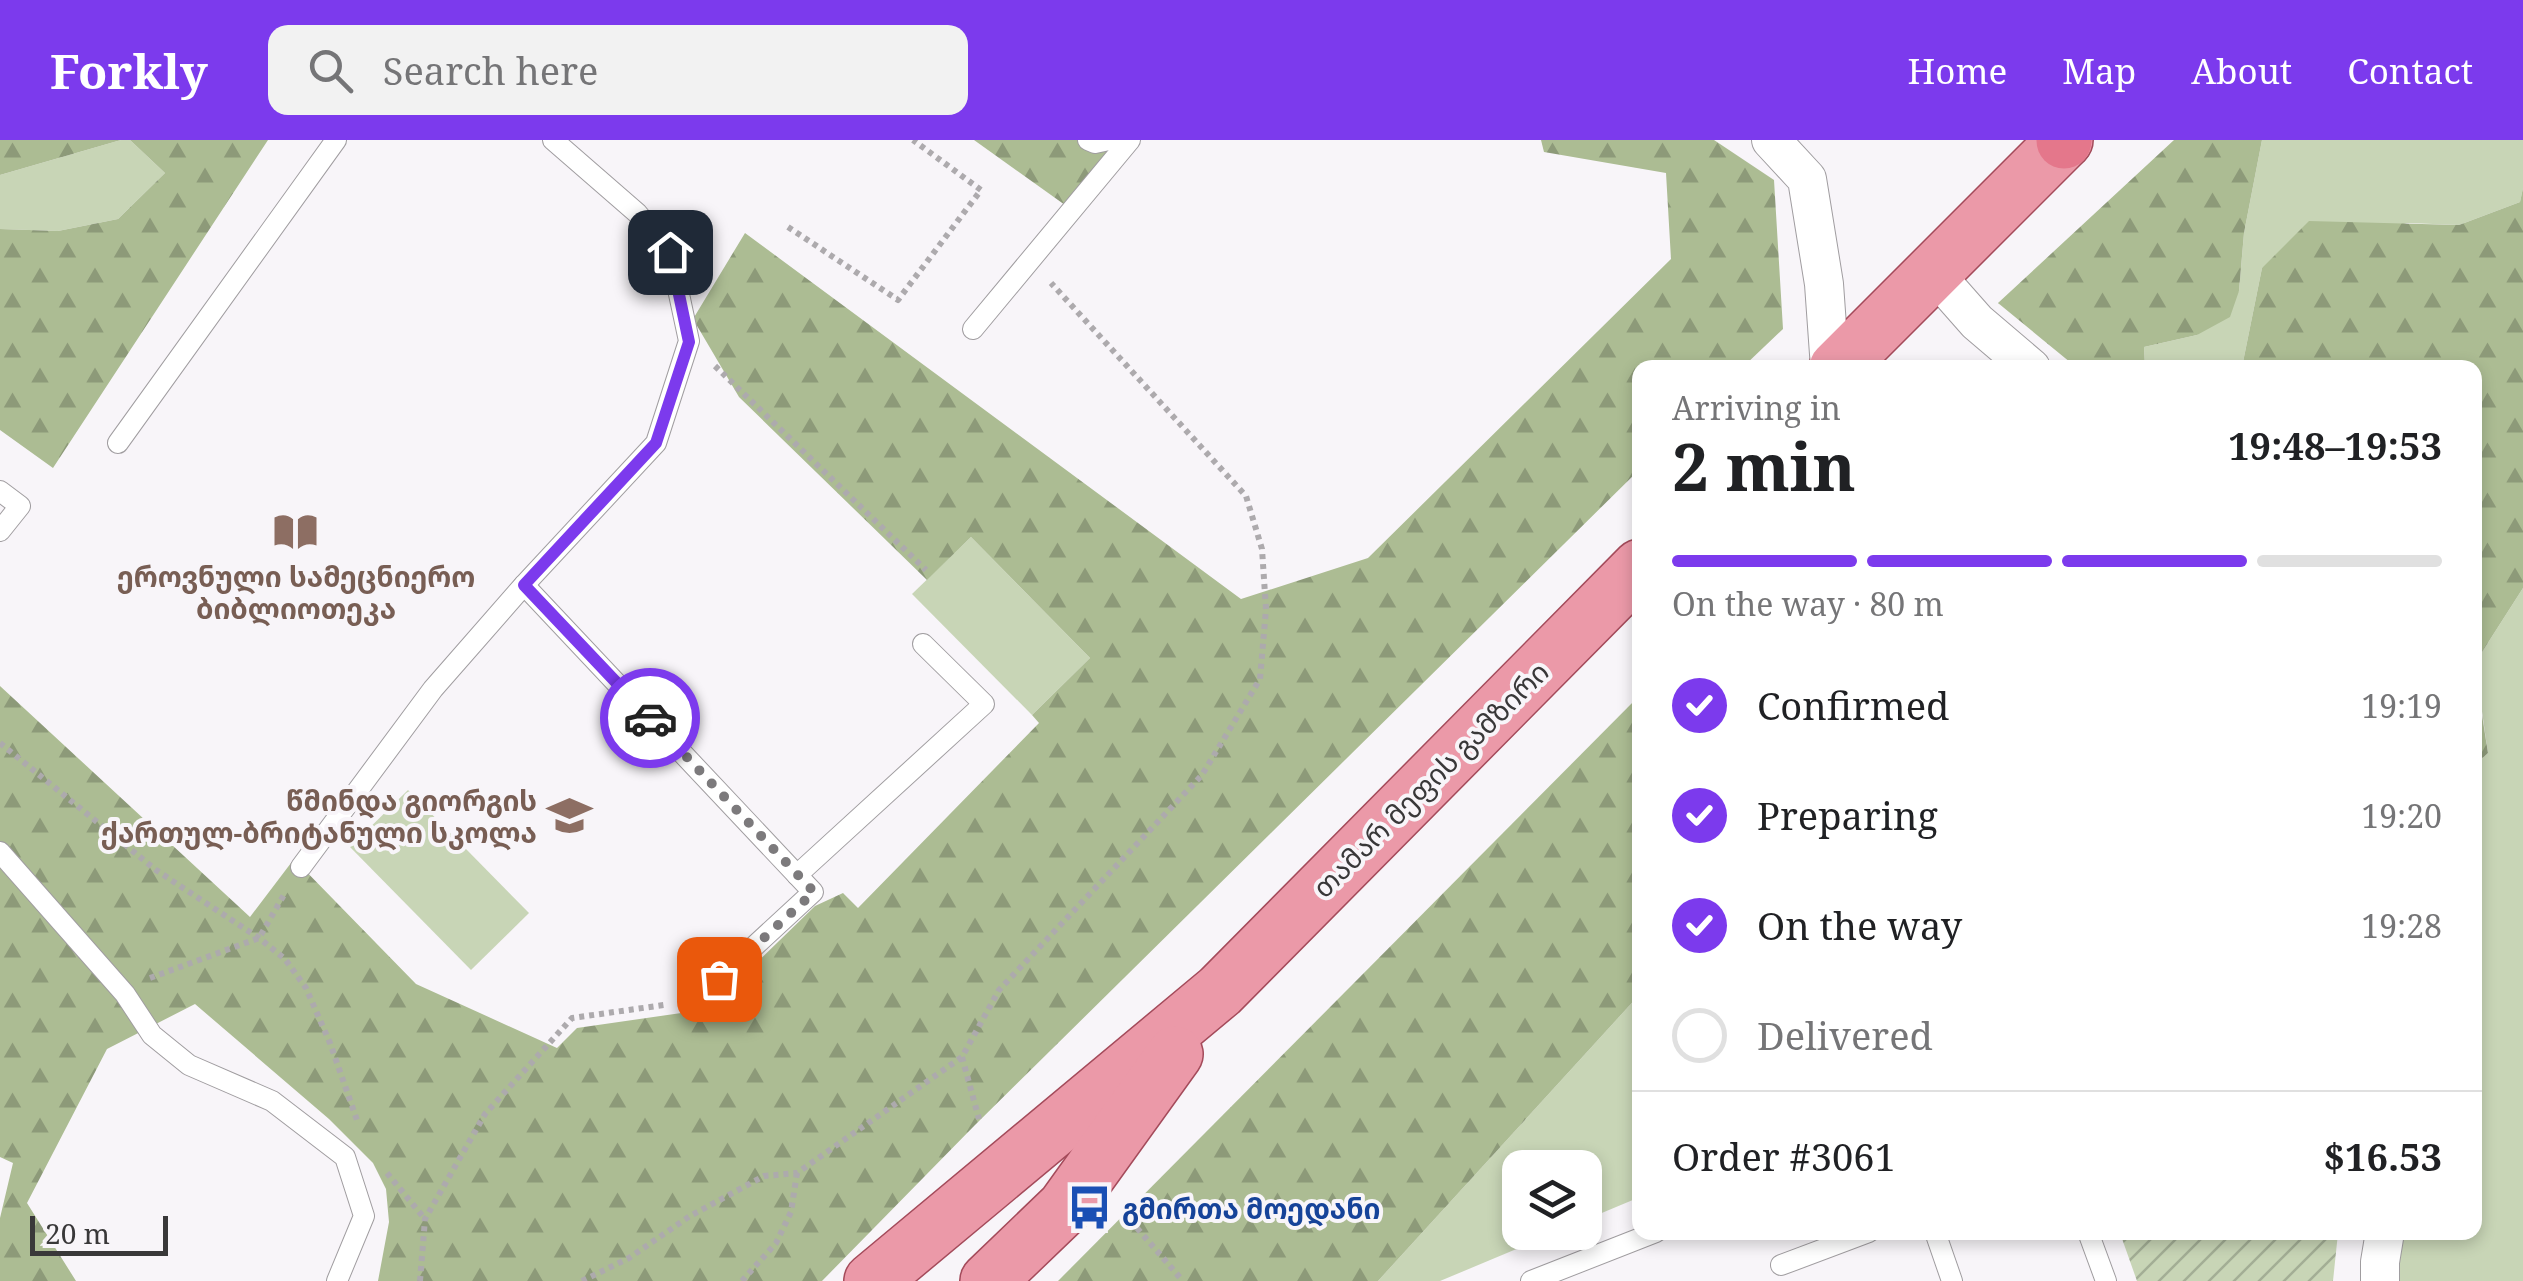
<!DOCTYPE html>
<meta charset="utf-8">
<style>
:root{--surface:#fff;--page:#f2f2f2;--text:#202124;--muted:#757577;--line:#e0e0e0;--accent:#7c3aed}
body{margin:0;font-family:"Noto Serif","Noto Sans Georgian",serif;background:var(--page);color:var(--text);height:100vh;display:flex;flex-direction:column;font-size:38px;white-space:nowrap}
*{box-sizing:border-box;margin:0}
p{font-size:32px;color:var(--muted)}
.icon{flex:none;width:55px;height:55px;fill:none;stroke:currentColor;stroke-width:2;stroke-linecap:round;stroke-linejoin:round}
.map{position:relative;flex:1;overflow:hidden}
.side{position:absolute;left:1632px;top:220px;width:850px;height:880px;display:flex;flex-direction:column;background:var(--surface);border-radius:20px;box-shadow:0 5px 15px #0003}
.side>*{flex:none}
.fabs{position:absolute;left:1502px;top:1010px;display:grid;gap:20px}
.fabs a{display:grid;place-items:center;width:100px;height:100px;border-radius:20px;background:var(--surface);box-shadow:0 5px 15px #0003;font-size:50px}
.scale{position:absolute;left:30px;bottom:25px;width:138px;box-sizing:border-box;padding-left:10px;border:5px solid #393839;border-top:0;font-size:28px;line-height:35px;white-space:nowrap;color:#393839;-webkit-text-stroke:8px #f8f5f9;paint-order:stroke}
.pin{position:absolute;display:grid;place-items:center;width:85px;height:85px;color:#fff;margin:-42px;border-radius:20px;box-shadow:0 5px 15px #0006}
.courier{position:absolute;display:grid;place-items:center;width:100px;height:100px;margin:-50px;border:8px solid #7c3aed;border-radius:50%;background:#fff;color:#222;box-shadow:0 2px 12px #0007}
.overview em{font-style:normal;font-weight:700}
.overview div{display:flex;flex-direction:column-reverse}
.overview{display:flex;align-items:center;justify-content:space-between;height:170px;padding:0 40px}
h1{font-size:65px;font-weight:700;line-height:75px}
.bar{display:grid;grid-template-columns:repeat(4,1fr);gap:15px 10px;align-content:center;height:120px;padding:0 40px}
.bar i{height:12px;border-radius:8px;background:var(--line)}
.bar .selected{background:var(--accent)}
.bar p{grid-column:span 4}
.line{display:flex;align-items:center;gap:25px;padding:0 40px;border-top:2px solid var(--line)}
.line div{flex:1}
ol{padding:0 40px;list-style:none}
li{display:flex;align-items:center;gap:30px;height:110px}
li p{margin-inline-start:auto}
li .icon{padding:10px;border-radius:50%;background:var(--accent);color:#fff;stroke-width:4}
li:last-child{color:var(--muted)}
li i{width:55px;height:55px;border:5px solid var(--line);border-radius:50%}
header{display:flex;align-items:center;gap:60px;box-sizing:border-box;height:140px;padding:0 50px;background:var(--accent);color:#fff}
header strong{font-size:48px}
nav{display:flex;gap:55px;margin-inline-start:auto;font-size:35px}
.search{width:700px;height:90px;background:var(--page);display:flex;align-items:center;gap:25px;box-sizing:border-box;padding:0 35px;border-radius:20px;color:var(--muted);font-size:38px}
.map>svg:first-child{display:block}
.grass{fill:#c8d5b6}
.forest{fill:url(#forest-firs)}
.garden{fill:url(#garden-furrows)}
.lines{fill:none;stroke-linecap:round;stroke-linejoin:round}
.service-casing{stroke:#a09da0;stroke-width:22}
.minor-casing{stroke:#a09da0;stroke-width:40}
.primary-casing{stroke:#a44b5b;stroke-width:58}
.trunk-casing{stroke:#a44b5b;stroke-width:58}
.path{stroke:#adaaad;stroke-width:6;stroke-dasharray:5 5;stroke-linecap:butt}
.service{stroke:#fff;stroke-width:20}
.minor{stroke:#fff;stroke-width:38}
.primary{stroke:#eb99a8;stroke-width:55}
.trunk{stroke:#e4778b;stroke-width:55}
.done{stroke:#7c7a7c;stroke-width:10;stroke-dasharray:0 18}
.route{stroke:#7c3aed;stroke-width:12}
.labels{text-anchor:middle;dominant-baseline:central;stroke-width:8;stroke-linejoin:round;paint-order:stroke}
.education-label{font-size:28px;font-weight:bold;fill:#785e54;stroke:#f8f5f9}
.street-label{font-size:28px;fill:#393839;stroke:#f8f5f9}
.transit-label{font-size:28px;font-weight:bold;fill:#164399;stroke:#f8f5f9;text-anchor:start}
</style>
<header>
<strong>Forkly</strong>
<div class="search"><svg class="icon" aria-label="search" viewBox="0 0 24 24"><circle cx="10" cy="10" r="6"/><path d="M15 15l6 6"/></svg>Search here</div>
<nav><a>Home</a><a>Map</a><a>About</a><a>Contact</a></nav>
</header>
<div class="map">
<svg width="2523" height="1141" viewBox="0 0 2523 1141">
<defs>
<pattern id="forest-firs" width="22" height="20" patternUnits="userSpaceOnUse" patternTransform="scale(2.5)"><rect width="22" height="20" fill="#acbc93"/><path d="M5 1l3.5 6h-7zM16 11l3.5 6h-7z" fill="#8d9a79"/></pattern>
<pattern id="garden-furrows" width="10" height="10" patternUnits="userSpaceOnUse" patternTransform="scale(2.5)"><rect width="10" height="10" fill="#c8d5b6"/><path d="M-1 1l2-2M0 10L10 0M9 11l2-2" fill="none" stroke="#a3ae95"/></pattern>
</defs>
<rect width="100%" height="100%" fill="#f8f5f9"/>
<g class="grass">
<path d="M121 0H130L165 33 118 79 58 91 0 89V35Z"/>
<path d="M2262 0H2523V48L2520 62 2459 85 2407 83 2262 128 2242 227H2145L2144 207 2197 195 2239 151 2244 93Z"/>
<path d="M971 397 1090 518 1032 575 912 454Z"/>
<path d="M2523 448V1141H2394L2399 1093 2475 1092V625L2488 613 2475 523Z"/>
<path d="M408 650 529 773 471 830 350 707Z"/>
<path d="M1640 854V1057L1585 1080V1028H1520V1092L1555 1093 1440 1141H1378Z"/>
</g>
<g class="forest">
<path d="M0 0H121L0 35Z"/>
<path d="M130 0H268L53 328 0 290V89L58 91 118 79 165 33Z"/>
<path d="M974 0H1117L1065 65Z"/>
<path d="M1541 0H1714L1774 40 1783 189 1743 227 1640 228V329L975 985 822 1141H378L389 1082 386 1049 373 1023 329 979 195 864 107 909 27 1063 76 1141H0V1078L13 1023 0 1017V546L250 777 294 719 416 844 557 908 577 888 709 869 815 766 843 753 858 768 1039 583 1032 575 1090 518 971 397 927 440 739 257 693 179 745 93 1241 459 1368 418 1671 119 1666 33 1544 12Z"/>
<path d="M2174 0H2262L2244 93 2239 151 2230 177 2197 195 2144 207 2145 227H2076L1998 163Z"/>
<path d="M2523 48V448L2475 523V228L2242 227 2262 128 2309 81 2459 85 2520 62Z"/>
<path d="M2475 531 2488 613 2475 625Z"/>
<path d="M1640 555V854L1378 1141H1058Z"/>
</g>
<path class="garden" d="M2120 1093H2338L2333 1141H2137Z"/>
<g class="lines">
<defs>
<g id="service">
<path d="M1088 0 1095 3 1109 0"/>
<path d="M973 189 1130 0"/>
<path d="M118 303 336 0"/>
<path d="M0 351 20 366 0 391"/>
<path d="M524 445 813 752 695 861"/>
<path d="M0 712 125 854 152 895 189 925 272 961 345 1017 364 1076 337 1141"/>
<path d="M301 727 433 549 524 445 656 303 689 201 670 112 637 73 553 0"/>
<path d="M797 735 984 564 923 504"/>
<path d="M1935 1092 1952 1141"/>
<path d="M2088 1092 2106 1141"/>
<path d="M1781 1125 1869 1092"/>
<path d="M1531 1141 1656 1092"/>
</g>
<g id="minor">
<path d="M1771 0 1807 39 1824 144 1830 228"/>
<path d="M1932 131 1977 182 2031 228"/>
<path d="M2380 1141V1122L2385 1092"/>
</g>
<g id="primary">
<path d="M1837 228 2065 0"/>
<path d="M872 1141 1220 851 1640 427"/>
<path d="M988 1141 1065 1067 1175 914"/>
</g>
<path id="trunk" d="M2064 1V0"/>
</defs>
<use href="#service" class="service-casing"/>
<use href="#minor" class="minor-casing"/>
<use href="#primary" class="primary-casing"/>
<use href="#trunk" class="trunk-casing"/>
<g class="path">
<path d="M788 87 898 160 981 50 913 0"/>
<path d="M715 226 926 430"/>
<path d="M0 603 156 730 259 798 285 819 306 848 330 903 358 983"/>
<path d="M150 838 259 798 285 753"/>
<path d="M962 917 979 979"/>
<path d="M387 1033 425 1079"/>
<path d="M1124 1073 1183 1141"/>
<path d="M420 1141 425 1079 485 974 572 878 664 865"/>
<path d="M582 1141 629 1118 690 1076 764 1036 797 1033 962 917 999 850 1202 635 1260 539 1266 469 1262 409 1246 356 1051 143"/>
<path d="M742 1141 776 1103 791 1072 797 1033"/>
</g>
<use href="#service" class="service"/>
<use href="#minor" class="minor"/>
<use href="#primary" class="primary"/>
<use href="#trunk" class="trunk"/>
</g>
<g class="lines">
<path class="done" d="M650 578 814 752 719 839"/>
<path class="route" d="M650 578 524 445 656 303 689 202 670 112"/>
</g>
<defs>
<symbol id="library-bare" viewBox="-9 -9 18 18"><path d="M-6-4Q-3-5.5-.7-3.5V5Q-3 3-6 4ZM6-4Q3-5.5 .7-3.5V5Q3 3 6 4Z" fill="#8d6e63" stroke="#f8f5f9" stroke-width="2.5" paint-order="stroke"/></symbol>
<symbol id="school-bare" viewBox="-9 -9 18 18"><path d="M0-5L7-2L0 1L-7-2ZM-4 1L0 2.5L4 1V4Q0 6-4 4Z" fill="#8d6e63" stroke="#f8f5f9" stroke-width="2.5" paint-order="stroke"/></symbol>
<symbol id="bus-bare" viewBox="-9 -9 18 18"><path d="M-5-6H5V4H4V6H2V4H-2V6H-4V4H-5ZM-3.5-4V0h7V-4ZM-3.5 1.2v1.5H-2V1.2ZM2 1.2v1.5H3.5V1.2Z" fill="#1a4fb4" stroke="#f8f5f9" stroke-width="2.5" paint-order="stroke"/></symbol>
</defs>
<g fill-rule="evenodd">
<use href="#library-bare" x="264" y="360" width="63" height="63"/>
<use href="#school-bare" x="538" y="644" width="63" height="63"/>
<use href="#bus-bare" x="1058" y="1036" width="63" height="63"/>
</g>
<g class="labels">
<g class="education-label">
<text x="296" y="436">ეროვნული სამეცნიერო<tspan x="296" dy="32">ბიბლიოთეკა</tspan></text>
<text x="537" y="660" text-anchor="end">წმინდა გიორგის<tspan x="537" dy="32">ქართულ-ბრიტანული სკოლა</tspan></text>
</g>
<g class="street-label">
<text transform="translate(1430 639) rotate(-45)">თამარ მეფის გამზირი</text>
</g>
<g class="transit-label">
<text x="1122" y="1068">გმირთა მოედანი</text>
</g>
</g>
</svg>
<div class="fabs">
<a><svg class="icon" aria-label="layers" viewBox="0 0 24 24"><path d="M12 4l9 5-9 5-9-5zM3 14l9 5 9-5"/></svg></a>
</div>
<div class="scale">20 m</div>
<div class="pin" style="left:719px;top:839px;background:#ea580c"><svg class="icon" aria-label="bag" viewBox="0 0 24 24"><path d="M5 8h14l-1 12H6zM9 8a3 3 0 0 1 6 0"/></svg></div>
<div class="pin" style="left:670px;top:112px;background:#1f2937"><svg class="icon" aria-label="home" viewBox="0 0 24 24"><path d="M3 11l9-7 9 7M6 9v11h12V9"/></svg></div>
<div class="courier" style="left:650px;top:578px"><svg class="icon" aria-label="car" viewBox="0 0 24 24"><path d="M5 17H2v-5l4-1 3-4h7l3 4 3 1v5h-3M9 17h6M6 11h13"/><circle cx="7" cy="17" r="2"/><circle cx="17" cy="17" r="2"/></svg></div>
<section class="side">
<div class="overview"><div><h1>2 min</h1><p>Arriving in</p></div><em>19:48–19:53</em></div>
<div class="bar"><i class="selected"></i><i class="selected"></i><i class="selected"></i><i></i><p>On the way · 80 m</p></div>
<ol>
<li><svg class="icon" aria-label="check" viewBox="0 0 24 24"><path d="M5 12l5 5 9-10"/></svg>Confirmed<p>19:19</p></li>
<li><svg class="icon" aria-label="check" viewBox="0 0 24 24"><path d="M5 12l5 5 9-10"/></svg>Preparing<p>19:20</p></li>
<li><svg class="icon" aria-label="check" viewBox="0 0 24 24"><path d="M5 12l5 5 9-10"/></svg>On the way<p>19:28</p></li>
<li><i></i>Delivered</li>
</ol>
<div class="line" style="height:130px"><div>Order #3061</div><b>$16.53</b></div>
</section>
</div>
